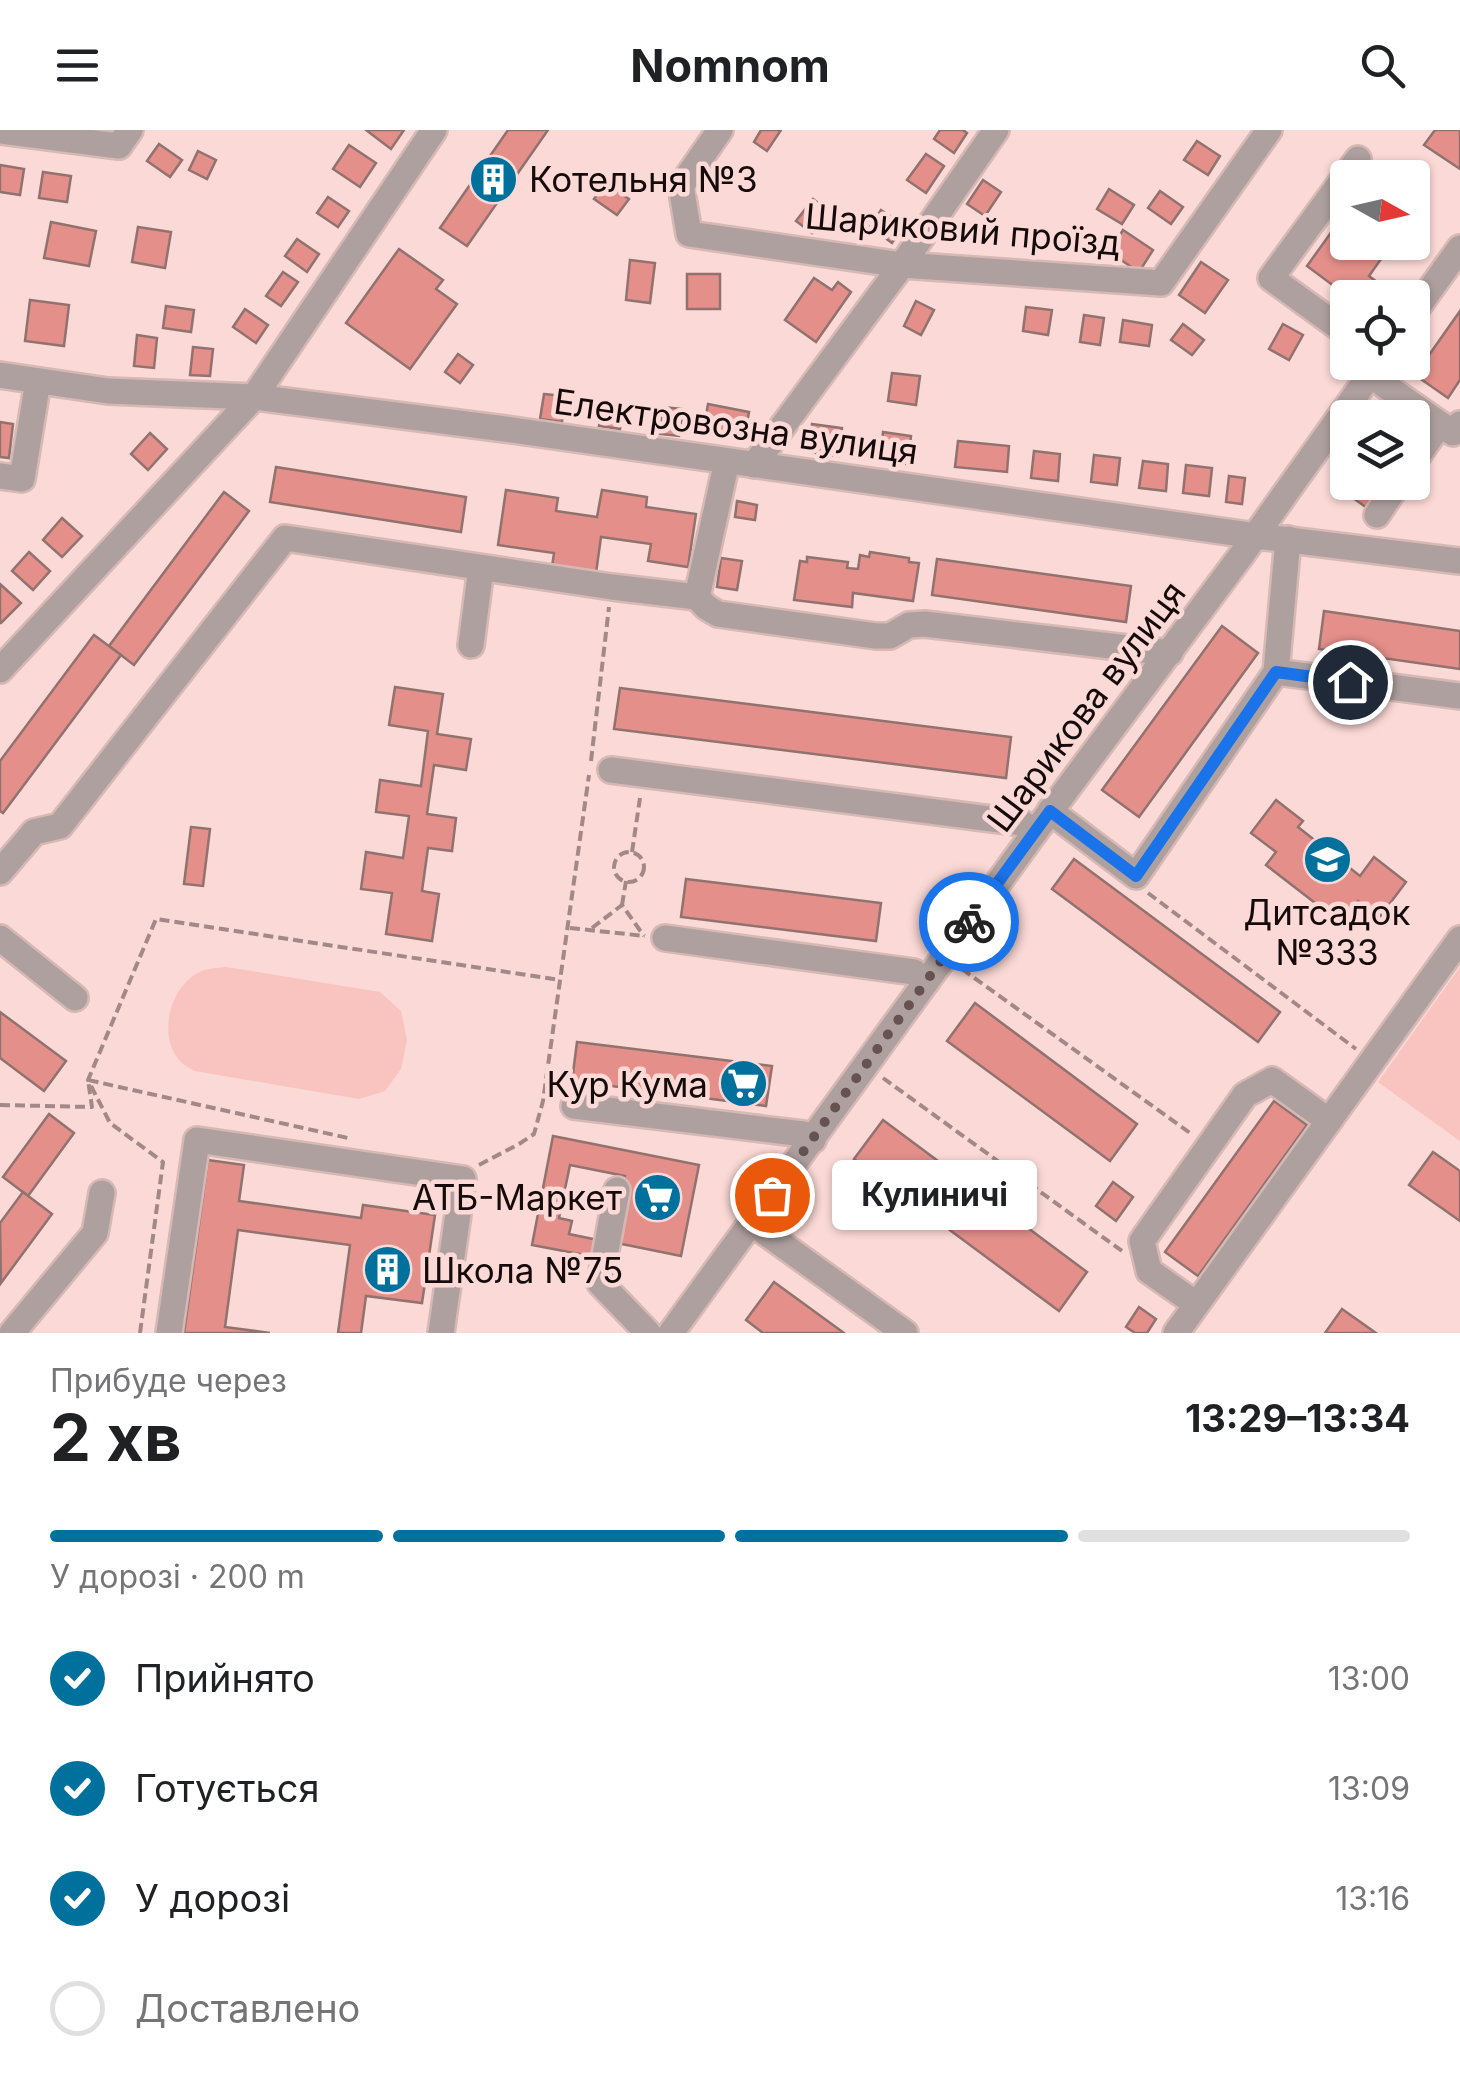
<!DOCTYPE html>
<html lang="uk">
<meta charset="utf-8">
<style>
:root{--surface:#fff;--page:#f6f6f6;--text:#202124;--muted:#757577;--line:#e0e0e0;--accent:#00719c}
body{margin:0;font-family:Inter,sans-serif;background:var(--page);color:var(--text);height:100vh;display:flex;flex-direction:column;font-size:38px;white-space:nowrap}
*{box-sizing:border-box;margin:0}
p{font-size:32px;color:var(--muted)}
.icon{flex:none;width:55px;height:55px;fill:none;stroke:currentColor;stroke-width:2;stroke-linecap:round;stroke-linejoin:round}
.map{position:relative;height:1203px;overflow:hidden}
.side{display:flex;flex-direction:column;background:var(--surface);flex:1}
.side>*{flex:none}
.needle{width:65px;rotate:98deg}
.controls{position:absolute;left:1330px;top:30px;display:grid;gap:20px}
.controls a{display:grid;place-items:center;width:100px;height:100px;border-radius:10px;background:var(--surface);box-shadow:0 2px 8px #0004;font-size:50px}
.pin{position:absolute;display:grid;place-items:center;width:85px;height:85px;color:#fff;margin:-42px;border:5px solid #fff;border-radius:50%;box-shadow:0 2px 10px #0007}
.courier{position:absolute;display:grid;place-items:center;width:100px;height:100px;margin:-50px;border:8px solid #1a73e8;border-radius:50%;background:#fff;color:#222;box-shadow:0 2px 12px #0007}
.bubble{position:absolute;height:70px;border-radius:10px;background:var(--surface);box-shadow:0 2px 8px #0004;font-size:32px;font-weight:700;line-height:70px;text-align:center}
.headline em{font-style:normal;font-weight:700}
.headline div{display:flex;flex-direction:column-reverse}
.headline{display:flex;align-items:center;justify-content:space-between;height:170px;padding:0 50px}
h1{font-size:65px;font-weight:700;line-height:75px}
.bar{display:grid;grid-template-columns:repeat(4,1fr);gap:15px 10px;align-content:center;height:120px;padding:0 50px}
.bar i{height:12px;border-radius:8px;background:var(--line)}
.bar .current{background:var(--accent)}
.bar p{grid-column:span 4}
ol{padding:0 50px;list-style:none}
li{display:flex;align-items:center;gap:30px;height:110px}
li p{margin-inline-start:auto}
li .icon{padding:10px;border-radius:50%;background:var(--accent);color:#fff;stroke-width:4}
li:last-child{color:var(--muted)}
li i{width:55px;height:55px;border:5px solid var(--line);border-radius:50%}
header{display:flex;justify-content:space-between;align-items:center;height:130px;padding:0 50px;background:var(--surface);font-size:45px;font-weight:700}
.map>svg:first-child{display:block}
.green{fill:#f9c3bf}
.building{fill:#e48f8a;stroke:#90726f;stroke-width:2.5}
.lines{fill:none;stroke-linecap:round;stroke-linejoin:round}
.minor-casing{stroke:#d6b8b5;stroke-width:30}
.path{stroke:#a28987;stroke-width:4;stroke-dasharray:10 5;stroke-linecap:butt}
.minor{stroke:#aea09e;stroke-width:25}
.done{stroke:#665351;stroke-width:10;stroke-dasharray:0 18}
.route{stroke:#1a73e8;stroke-width:12}
.labels{text-anchor:middle;dominant-baseline:central;stroke-width:9;stroke-linejoin:round;paint-order:stroke}
.poi-label{font-size:35px;fill:#150b0a;stroke:#fbd9d6;text-anchor:start}
.street-label{font-size:35px;fill:#150b0a;stroke:#fbd9d6}
</style>
<header><svg class="icon" aria-label="menu" viewBox="0 0 24 24"><path d="M4 6h16M4 12h16M4 18h16"/></svg>Nomnom<svg class="icon" aria-label="search" viewBox="0 0 24 24"><circle cx="10" cy="10" r="6"/><path d="M15 15l6 6"/></svg></header>
<div class="map">
<svg width="1460" height="1203" viewBox="0 0 1460 1203">
<rect width="100%" height="100%" fill="#fbd9d6"/>
<g class="green">
<path d="M226 837 380 862 401 881 407 910 401 939 385 961 359 969 195 941C190 938 185 936 181 932 156 907 170 854 202 841 209 838 219 838 226 837Z"/>
<path d="M1460 837V1011L1378 952Z"/>
</g>
<g class="building">
<path d="M366 0H404L391 19Z"/>
<path d="M508 0H548L467 116 440 98Z"/>
<path d="M761 0H781L767 21 754 12Z"/>
<path d="M940 0H963L967 3 954 23 934 9Z"/>
<path d="M1435 0H1460V39L1424 15Z"/>
<path d="M1197 11 1220 26 1208 45 1184 30Z"/>
<path d="M159 14 182 30 170 47 147 31Z"/>
<path d="M349 15 376 33 360 57 333 39Z"/>
<path d="M198 21 216 30 207 49 189 40Z"/>
<path d="M926 24 944 36 926 63 907 50Z"/>
<path d="M0 35 24 39 20 65 0 62Z"/>
<path d="M43 42 71 46 67 72 39 68Z"/>
<path d="M983 50 1001 62 985 86 967 74Z"/>
<path d="M606 53 629 69 617 85 594 69Z"/>
<path d="M1109 59 1134 75 1122 94 1097 79Z"/>
<path d="M1160 61 1183 77 1171 94 1148 78Z"/>
<path d="M328 67 349 81 338 97 317 83Z"/>
<path d="M813 69 829 81 812 103 796 91Z"/>
<path d="M1348 79V112H1393L1369 146 1381 155 1372 168H1350L1307 136Z"/>
<path d="M881 80 904 95 892 113 870 97Z"/>
<path d="M51 92 96 101 89 136 44 128Z"/>
<path d="M138 97 171 102 165 138 132 132Z"/>
<path d="M1123 100 1153 120 1139 142 1109 122Z"/>
<path d="M297 109 319 124 307 142 285 126Z"/>
<path d="M399 119 443 150 436 159 457 174 410 239 346 193Z"/>
<path d="M630 130 655 133 650 173 626 170Z"/>
<path d="M1201 132 1228 150 1205 183 1179 165Z"/>
<path d="M283 142 298 152 281 176 266 166Z"/>
<rect x="687" y="144" width="33" height="35"/>
<path d="M814 148 832 160 838 152 851 162 816 212 785 190Z"/>
<path d="M30 170 69 175 64 216 25 211Z"/>
<path d="M916 171 934 180 921 205 904 196Z"/>
<path d="M166 176 194 180 191 202 163 198Z"/>
<path d="M1026 177 1052 180 1048 205 1023 201Z"/>
<path d="M245 179 268 195 256 213 233 197Z"/>
<path d="M1460 181V250L1448 268 1415 245Z"/>
<path d="M1084 185 1104 188 1100 215 1080 212Z"/>
<path d="M1123 190 1152 195 1149 216 1120 212Z"/>
<path d="M1183 194 1204 210 1192 225 1171 210Z"/>
<path d="M1283 194 1303 205 1289 230 1269 219Z"/>
<path d="M137 205 157 208 154 238 134 236Z"/>
<path d="M193 217 213 219 210 246 190 245Z"/>
<path d="M458 224 473 235 460 253 445 242Z"/>
<path d="M892 243 920 246 916 275 888 271Z"/>
<path d="M544 264 565 266 562 292 540 289Z"/>
<path d="M602 272 622 274 620 299 599 296Z"/>
<path d="M708 274 749 282 744 309 703 302Z"/>
<path d="M663 277 683 279 679 306 660 304Z"/>
<path d="M0 292 13 294 9 328 0 327Z"/>
<path d="M812 294 842 298 839 326 808 322Z"/>
<path d="M883 302 911 306 908 334 880 331Z"/>
<path d="M150 303 167 319 148 340 131 324Z"/>
<path d="M958 311 1009 316 1007 342 955 337Z"/>
<path d="M1034 321 1060 324 1058 351 1031 348Z"/>
<path d="M1094 325 1120 328 1117 355 1091 352Z"/>
<path d="M1143 331 1168 334 1166 361 1139 358Z"/>
<path d="M1186 335 1212 338 1209 366 1183 363Z"/>
<path d="M276 337 466 367 461 402 270 372Z"/>
<path d="M1348 337V352H1385L1367 378 1335 355Z"/>
<path d="M1229 346 1245 348 1242 374 1226 372Z"/>
<path d="M506 360 558 368 556 381 597 387 602 360 647 367 646 377 696 384 688 437 648 431 651 414 601 407 596 443 552 437 554 423 498 415Z"/>
<path d="M224 362 249 381 134 535 109 516Z"/>
<path d="M737 371 757 375 755 390 735 387Z"/>
<path d="M62 388 82 406 62 427 43 410Z"/>
<path d="M29 422 50 441 33 460 12 441Z"/>
<path d="M870 422 909 428V432L919 433 913 471 853 463 852 477 794 470 800 431 807 432V427L848 432 847 438 858 439 860 425 869 427Z"/>
<path d="M721 428 742 431 737 460 717 457Z"/>
<path d="M937 429 1131 456 1126 492 932 465Z"/>
<path d="M0 454 21 473 1 493 0 492Z"/>
<path d="M1324 481 1460 501V539L1319 519Z"/>
<path d="M1222 496 1258 523 1139 687 1102 660Z"/>
<path d="M94 505 121 525 3 683 0 681V631Z"/>
<path d="M395 557 443 564 437 604 471 609 466 640 434 635 427 684 456 688 452 721 428 718 422 761 439 764 432 811 386 804 392 763 361 759 366 722 403 728 409 686 376 682 380 650 421 656 428 601 389 595Z"/>
<path d="M620 558 1011 607 1006 648 614 599Z"/>
<path d="M1276 670 1303 691 1298 697 1360 746 1374 727 1406 752 1379 788 1358 771 1341 793 1266 735 1276 722 1251 703Z"/>
<path d="M191 697 210 699 203 756 184 754Z"/>
<path d="M1074 729 1280 882 1258 912 1052 759Z"/>
<path d="M686 749 881 773 876 811 681 787Z"/>
<path d="M975 873 1137 994 1110 1031 947 911Z"/>
<path d="M0 882 66 931 44 961 0 928Z"/>
<path d="M577 912 772 936 766 976 572 951Z"/>
<path d="M1274 971 1307 995 1198 1146 1165 1122Z"/>
<path d="M49 984 74 1003 28 1066 3 1047Z"/>
<path d="M883 990 1087 1142 1059 1181 854 1029Z"/>
<path d="M553 1006 699 1035 681 1126 612 1112 625 1046 570 1035 559 1088 572 1091 569 1104 598 1110 595 1127 532 1115Z"/>
<path d="M1433 1022 1460 1041V1091L1409 1055Z"/>
<path d="M208 1030 244 1035 239 1071 361 1088 363 1075 435 1085 422 1173 366 1166 361 1203H338L350 1115 238 1100 225 1197 270 1203H184Z"/>
<path d="M1113 1052 1133 1067 1116 1091 1096 1076Z"/>
<path d="M23 1062 52 1084 1 1153 0 1093Z"/>
<path d="M774 1152 844 1203H763L746 1190Z"/>
<path d="M1139 1177 1156 1189 1147 1203H1135L1126 1197Z"/>
<path d="M1342 1179 1376 1203H1325Z"/>
</g>
<g class="lines">
<defs>
<g id="minor">
<path d="M720 0 681 56 689 104 902 135 1161 153 1269 0"/>
<path d="M0 1 119 16 130 0"/>
<path d="M1412 185 1460 118"/>
<path d="M1348 204 1271 148 1358 29"/>
<path d="M0 245 108 261 254 267 505 299 1256 406 1460 431"/>
<path d="M1370 245 1453 303 1460 294"/>
<path d="M727 331 697 467 706 477 718 484 876 506H890L909 495 925 494 1170 523"/>
<path d="M1412 334 1440 294"/>
<path d="M754 335 902 135 996 0"/>
<path d="M0 346 22 349 38 251"/>
<path d="M1377 385 1399 352"/>
<path d="M471 515 481 438"/>
<path d="M0 540 254 267 434 0"/>
<path d="M1276 542 1460 566"/>
<path d="M611 640 1022 693 1035 702"/>
<path d="M1050 681 1136 746 1276 542 1288 409"/>
<path d="M0 742 34 702 60 696 285 408 612 457 697 467"/>
<path d="M0 808 75 868"/>
<path d="M665 808 914 842 926 852"/>
<path d="M574 976 803 1004 813 1010"/>
<path d="M617 1060 600 1153 648 1203"/>
<path d="M752 1093 905 1203"/>
<path d="M1196 1174 1149 1141 1142 1111 1245 965 1272 950 1329 991"/>
<path d="M12 1203 95 1103 102 1063"/>
<path d="M169 1203 197 1010 463 1049 441 1203"/>
<path d="M671 1203 1035 702 1243 423 1379 232"/>
<path d="M1176 1203 1460 809"/>
</g>
</defs>
<use href="#minor" class="minor-casing"/>
<g class="path">
<path d="M591 631 609 477"/>
<path d="M632 722 640 668"/>
<circle cx="629" cy="737" r="15"/>
<path d="M1148 763 1356 919"/>
<path d="M622 775 626 751"/>
<path d="M570 798 645 806"/>
<path d="M592 798 622 775 644 806"/>
<path d="M962 839 1190 1003"/>
<path d="M883 948 1122 1121"/>
<path d="M0 975 92 977 88 950 348 1008"/>
<path d="M479 1035 519 1014 534 1004 543 971 589 645"/>
<path d="M140 1203 163 1032 110 993 88 950 156 789 560 850"/>
</g>
<use href="#minor" class="minor"/>
</g>
<g class="lines">
<path class="done" d="M772 1065 969 792"/>
<path class="route" d="M969 792 1050 681 1136 746 1276 542 1350 552"/>
</g>
<defs>
<symbol id="building-disc" viewBox="-11 -11 22 22"><circle r="9.5" fill="#00719c" stroke="#fbd9d6"/><path d="M-4-6H4V6H1V3H-1V6H-4ZM-2.5-4.3h1.7v1.8h-1.7ZM.8-4.3h1.7v1.8H.8ZM-2.5-1h1.7V.8h-1.7ZM.8-1h1.7V.8H.8Z" fill="#fff"/></symbol>
<symbol id="school-disc" viewBox="-11 -11 22 22"><circle r="9.5" fill="#00719c" stroke="#fbd9d6"/><path d="M0-5L7-2L0 1L-7-2ZM-4 1L0 2.5L4 1V4Q0 6-4 4Z" fill="#fff"/></symbol>
<symbol id="supermarket-disc" viewBox="-11 -11 22 22"><circle r="9.5" fill="#00719c" stroke="#fbd9d6"/><path d="M-6-5.5h2.5l.6 2H6L4.5 2H-2.5L-4.4-4H-6ZM-1.5 3.2a1.3 1.3 0 1 0 .1 0ZM3 3.2a1.3 1.3 0 1 0 .1 0Z" fill="#fff"/></symbol>
</defs>
<g fill-rule="evenodd">
<use href="#building-disc" x="466" y="22" width="55" height="55"/>
<use href="#school-disc" x="1300" y="702" width="55" height="55"/>
<use href="#supermarket-disc" x="716" y="926" width="55" height="55"/>
<use href="#supermarket-disc" x="630" y="1040" width="55" height="55"/>
<use href="#building-disc" x="360" y="1112" width="55" height="55"/>
</g>
<g class="labels">
<g class="poi-label">
<text x="529" y="49">Котельня №3</text>
<text x="1327" y="782" text-anchor="middle">Дитсадок<tspan x="1327" dy="40">№333</tspan></text>
<text x="708" y="954" text-anchor="end">Кур Кума</text>
<text x="622" y="1067" text-anchor="end">АТБ-Маркет</text>
<text x="422" y="1140">Школа №75</text>
</g>
<g class="street-label">
<text transform="translate(963 99) rotate(5)">Шариковий проїзд</text>
<text transform="translate(736 296) rotate(8)">Електровозна вулиця</text>
<text transform="translate(1086 576) rotate(-53)">Шарикова вулиця</text>
</g>
</g>
</svg>
<div class="controls">
<a><svg class="needle" viewBox="-14 -14 28 28"><path d="M0-13l5 13h-10z" fill="#e53935"/><path d="M0 13l5-13h-10z" fill="#757577"/></svg></a>
<a><svg class="icon" aria-label="locate" viewBox="0 0 24 24"><circle cx="12" cy="12" r="6"/><path d="M12 2v4M12 18v4M2 12h4M18 12h4"/></svg></a>
<a><svg class="icon" aria-label="layers" viewBox="0 0 24 24"><path d="M12 4l9 5-9 5-9-5zM3 14l9 5 9-5"/></svg></a>
</div>
<div class="pin" style="left:772px;top:1065px;background:#ea580c"><svg class="icon" aria-label="bag" viewBox="0 0 24 24"><path d="M5 8h14l-1 12H6zM9 8a3 3 0 0 1 6 0"/></svg></div>
<div class="pin" style="left:1350px;top:552px;background:#1f2937"><svg class="icon" aria-label="home" viewBox="0 0 24 24"><path d="M3 11l9-7 9 7M6 9v11h12V9"/></svg></div>
<div class="courier" style="left:969px;top:792px"><svg class="icon" aria-label="bike" viewBox="0 0 24 24"><circle cx="6" cy="16" r="4"/><circle cx="18" cy="16" r="4"/><path d="M6 16l4-8h5l3 8M10 8l3 8H6M13 5h3"/></svg></div>
<div class="bubble" style="left:832px;top:1030px;width:205px">Кулиничі</div>
</div>
<section class="side">
<div class="headline"><div><h1>2 хв</h1><p>Прибуде через</p></div><em>13:29–13:34</em></div>
<div class="bar"><i class="current"></i><i class="current"></i><i class="current"></i><i></i><p>У дорозі · 200 m</p></div>
<ol>
<li><svg class="icon" aria-label="check" viewBox="0 0 24 24"><path d="M5 12l5 5 9-10"/></svg>Прийнято<p>13:00</p></li>
<li><svg class="icon" aria-label="check" viewBox="0 0 24 24"><path d="M5 12l5 5 9-10"/></svg>Готується<p>13:09</p></li>
<li><svg class="icon" aria-label="check" viewBox="0 0 24 24"><path d="M5 12l5 5 9-10"/></svg>У дорозі<p>13:16</p></li>
<li><i></i>Доставлено</li>
</ol>
</section>
